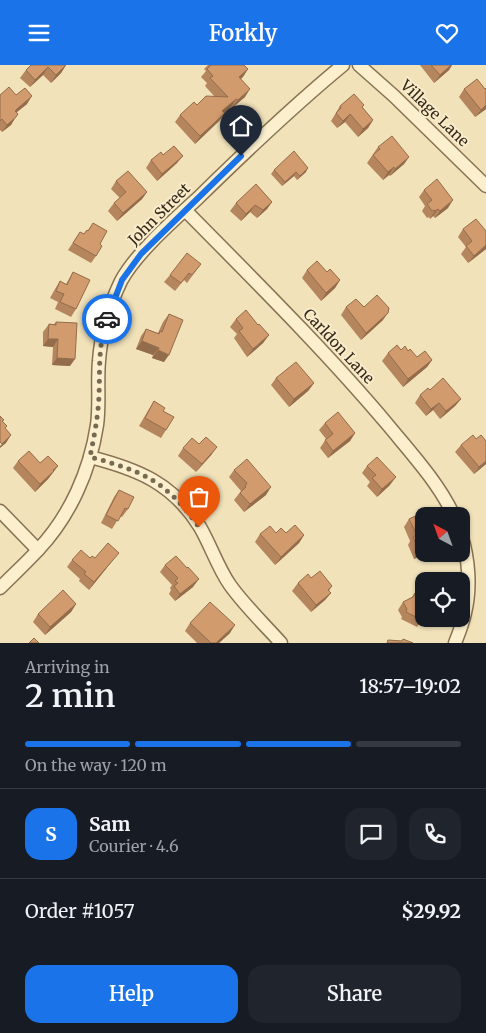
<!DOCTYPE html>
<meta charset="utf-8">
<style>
:root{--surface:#171b24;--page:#20242c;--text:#f1f3f6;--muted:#9ea1a6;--line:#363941;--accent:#1a73e8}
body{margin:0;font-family:Merriweather,serif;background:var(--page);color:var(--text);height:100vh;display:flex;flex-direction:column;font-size:19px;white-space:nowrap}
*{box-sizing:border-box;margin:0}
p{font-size:16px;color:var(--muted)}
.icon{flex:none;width:28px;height:28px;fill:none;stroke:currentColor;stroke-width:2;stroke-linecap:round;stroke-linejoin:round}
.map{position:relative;height:578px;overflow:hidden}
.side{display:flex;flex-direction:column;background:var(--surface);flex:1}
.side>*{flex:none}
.needle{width:32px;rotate:319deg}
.tools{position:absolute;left:415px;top:442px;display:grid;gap:10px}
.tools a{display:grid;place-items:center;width:55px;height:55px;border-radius:10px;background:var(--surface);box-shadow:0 1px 4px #0004;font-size:25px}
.pin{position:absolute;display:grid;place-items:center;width:42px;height:42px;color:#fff;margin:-51px -21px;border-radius:50% 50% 50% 0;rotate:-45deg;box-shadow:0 0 5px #0007}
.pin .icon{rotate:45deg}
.courier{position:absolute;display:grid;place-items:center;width:50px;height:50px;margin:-25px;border:4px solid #1a73e8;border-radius:50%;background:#fff;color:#222;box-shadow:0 1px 6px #0007}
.summary em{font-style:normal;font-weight:600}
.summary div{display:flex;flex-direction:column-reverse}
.summary{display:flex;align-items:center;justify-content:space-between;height:85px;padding:0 25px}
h1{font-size:32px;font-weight:600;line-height:38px}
.bar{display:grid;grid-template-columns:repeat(4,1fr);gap:8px 5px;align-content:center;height:60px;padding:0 25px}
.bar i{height:6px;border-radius:4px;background:var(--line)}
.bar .active{background:var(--accent)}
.bar p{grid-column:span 4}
.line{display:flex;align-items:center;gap:12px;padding:0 25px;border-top:1px solid var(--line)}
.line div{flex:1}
.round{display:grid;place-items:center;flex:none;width:52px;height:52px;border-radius:15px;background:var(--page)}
.cta{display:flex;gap:10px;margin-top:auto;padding:10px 25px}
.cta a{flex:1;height:58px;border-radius:15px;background:var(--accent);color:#fff;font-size:20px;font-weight:600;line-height:58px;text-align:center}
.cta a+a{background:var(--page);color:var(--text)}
header{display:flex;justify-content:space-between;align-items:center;height:65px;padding:0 25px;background:var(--accent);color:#fff;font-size:22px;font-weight:600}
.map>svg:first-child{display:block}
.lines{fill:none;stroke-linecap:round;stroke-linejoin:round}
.street-casing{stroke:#887253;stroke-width:15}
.street{stroke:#fbefcd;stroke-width:12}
.wall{fill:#b5855e}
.shaded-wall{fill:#936c4c}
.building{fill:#d29b6d;stroke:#936c4c}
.done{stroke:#776952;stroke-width:5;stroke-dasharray:0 9}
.route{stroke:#1a73e8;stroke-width:6}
.labels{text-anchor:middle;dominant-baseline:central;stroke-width:4;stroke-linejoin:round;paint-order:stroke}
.street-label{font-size:15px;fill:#36281a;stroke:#f8ecca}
</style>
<header><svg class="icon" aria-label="menu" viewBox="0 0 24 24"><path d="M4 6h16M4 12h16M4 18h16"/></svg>Forkly<svg class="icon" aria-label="heart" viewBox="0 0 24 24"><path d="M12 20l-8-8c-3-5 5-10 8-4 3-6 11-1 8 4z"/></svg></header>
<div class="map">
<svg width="486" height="578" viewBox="0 0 486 578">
<rect width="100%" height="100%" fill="#f1e2ba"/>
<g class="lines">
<defs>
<g id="street">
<path d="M359 0 394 31 486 121"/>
<path d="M185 145C254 215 324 284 388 360 411 388 438 417 454 451"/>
<path d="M90 392C137 404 173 418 200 462 211 481 218 503 230 520 245 541 264 559 281 578"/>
<path d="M0 446 38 485"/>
<path d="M0 523C13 510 26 498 38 485 70 451 90 406 97 360 100 339 97 317 99 296 101 268 109 241 121 216 136 188 174 155 198 133 245 87 292 42 343 0"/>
<path d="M455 578C459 568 463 558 465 548 471 523 469 494 461 469"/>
</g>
</defs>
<use href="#street" class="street-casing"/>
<use href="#street" class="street"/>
</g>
<g class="wall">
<path d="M31 0H66L61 8 51 18 43 10 30 22 20 13 26 5Z"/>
<path d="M208 0H244L248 4 241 14 245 32 232 43 231 42 224 48H225L219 56 195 79 175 57 180 50 197 40 215 32 205 21 207 18 201 12 206 6 204 4Z"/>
<path d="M420 0H452L449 5 434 18Z"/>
<path d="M486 23V44L475 52 459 32 464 24Z"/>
<path d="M0 30H16L27 39 16 47 11 60 2 67 0 65Z"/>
<path d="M364 40 362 42 373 55 368 63 358 72 345 57 337 63 331 56 340 41Z"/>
<path d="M378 82 409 92 404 99 390 111 389 110 383 115 367 98Z"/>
<path d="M163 90 177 98 157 116 146 103 151 95Z"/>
<path d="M274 105 306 107 297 115 294 111 282 121 271 109Z"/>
<path d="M116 116 147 127 142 134 117 156 108 146 114 138 120 133 111 124Z"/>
<path d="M424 125 448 143 435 153 433 151 430 154 429 152 427 153 422 146 425 141 419 132Z"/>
<path d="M272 137 267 144 257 153 250 147 241 156 230 146 236 138Z"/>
<path d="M93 158 100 179 96 191 91 198 68 185 80 167 84 169 87 165 88 166Z"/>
<path d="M463 164 486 166V184L468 198 461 189 466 182 458 172Z"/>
<path d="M201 199 187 218 184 215 175 226 164 217 170 210Z"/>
<path d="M307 205 327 207 340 215 335 223 321 236 302 213Z"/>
<path d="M73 207 76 244 71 252 55 244 58 237 50 233 55 224 60 216 66 219Z"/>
<path d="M346 242H364L383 255 361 275 341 250Z"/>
<path d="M169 249 164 297 152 293 153 290 136 284 141 271 146 264 158 268 163 257Z"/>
<path d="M236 254 258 260 269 270 263 278 247 292 234 273 237 269 230 262Z"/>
<path d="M56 257 70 301 52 300 53 282 43 281V267L49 259H54Z"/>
<path d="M401 285 408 286 417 292 432 295 427 302 403 322 382 296 388 288Z"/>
<path d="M276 313 314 318 308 326 289 342 271 320Z"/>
<path d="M420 330 461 334 455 341 440 354 433 345 426 351 415 338Z"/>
<path d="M154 336 163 346 166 365 161 373 139 361 149 344Z"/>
<path d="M325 358 355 368 350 376 328 393 320 383 326 374 319 365Z"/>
<path d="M476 374 486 376V399L474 409 455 387 461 380Z"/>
<path d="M199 379 212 389 196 407 178 391 183 383Z"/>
<path d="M18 396 40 398 58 401 48 414 35 427 13 403Z"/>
<path d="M367 401 390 420 377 432 367 421 370 417 362 408Z"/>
<path d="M234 405 266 430 244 447 234 435 241 426 229 412Z"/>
<path d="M119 425 128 444 122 452 120 451 112 464 101 458 114 432Z"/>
<path d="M422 448 424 489 414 494 408 480 410 476 404 462 409 454Z"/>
<path d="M276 468 304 470 299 478 275 500 255 477 260 469Z"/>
<path d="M90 493 113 495 89 525 79 516 80 514 67 502 72 495Z"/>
<path d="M165 500 193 522 175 536 169 529 171 525 170 523 172 520 160 507Z"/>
<path d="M311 513 332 521 329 526 331 528 325 535 311 547 292 526 298 518Z"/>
<path d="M418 523 422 555 417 562 401 554 402 552 398 545 403 537 412 532Z"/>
<path d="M76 539 71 547 45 570 33 557 38 549Z"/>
<path d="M190 558 230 568 219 578H197L185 566Z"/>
</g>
<g class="shaded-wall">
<path d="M66 0 61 8 51 18 56 10Z"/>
<path d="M451 0H452L449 5 434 18 440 10Z"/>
<path d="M48 2 43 10 30 22 35 15Z"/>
<path d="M248 4 243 12 234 20 239 12Z"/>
<path d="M250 24 245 32 232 43 238 35Z"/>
<path d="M32 31 27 39 11 52 17 44Z"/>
<path d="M236 34 231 42 217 54 222 46Z"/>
<path d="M486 40V44L475 52 481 45Z"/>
<path d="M225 48 219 56 195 79 200 71Z"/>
<path d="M350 49 345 57 337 63 343 56Z"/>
<path d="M16 52 11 60 2 67 7 60Z"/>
<path d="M373 55 368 63 358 72 363 64Z"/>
<path d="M183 91 177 98 157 116 162 109Z"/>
<path d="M409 92 404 99 390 111 395 104Z"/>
<path d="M394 102 389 110 383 115 388 107Z"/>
<path d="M308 103 306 107 297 115 300 111Z"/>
<path d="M296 107 294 111 282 121 285 117Z"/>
<path d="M147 127 142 134 117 156 123 148Z"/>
<path d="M453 135 448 143 435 153 440 146Z"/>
<path d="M272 137 267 144 257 153 263 145Z"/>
<path d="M255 140 250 147 241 156 246 149Z"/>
<path d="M438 144 433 151 430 154 435 146Z"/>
<path d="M486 180V184L468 198 474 191Z"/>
<path d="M340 215 335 223 321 236 326 228Z"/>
<path d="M388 248 383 255 361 275 366 268Z"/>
<path d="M269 270 263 278 247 292 253 284Z"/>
<path d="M48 274H58L53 282 43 281Z"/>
<path d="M142 276 159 283 153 290 136 284Z"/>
<path d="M158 285 169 290 164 297 152 293Z"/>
<path d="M57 293 75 294 70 301 52 300Z"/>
<path d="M432 295 427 302 403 322 408 314Z"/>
<path d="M314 318 308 326 289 342 294 334Z"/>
<path d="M461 334 455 341 440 354 446 346Z"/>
<path d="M439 338 433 345 426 351 431 344Z"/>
<path d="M355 368 350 376 328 393 333 386Z"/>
<path d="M11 370 6 378 0 383V381Z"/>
<path d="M217 382 212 389 196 407 202 399Z"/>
<path d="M486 396V399L474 409 479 402Z"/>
<path d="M58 401 48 414 35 427 40 419Z"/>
<path d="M396 412 390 420 377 432 382 424Z"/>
<path d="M271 422 266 430 244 447 250 439Z"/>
<path d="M304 470 299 478 275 500 281 492Z"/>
<path d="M424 484V489L414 494 419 486Z"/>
<path d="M119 488 113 495 89 525 94 517Z"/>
<path d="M199 514 193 522 175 536 180 529Z"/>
<path d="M331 528 325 535 311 547 316 540Z"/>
<path d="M76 539 71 547 45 570 50 562Z"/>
<path d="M235 560 230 568 219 578H216Z"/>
</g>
<g class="building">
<path d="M31 0H66L56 10 48 2 35 15 26 5Z"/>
<path d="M211 0H244L248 4 239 12 250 24 238 35 236 34 222 46 225 48 200 71 180 50 194 37 197 40 206 31 228 32 210 13 213 11 207 4Z"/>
<path d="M431 0H451L440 10Z"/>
<path d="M477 14 485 24 486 23V40L481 45 464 24Z"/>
<path d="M9 22 16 30 25 23 32 31 17 44 15 46 18 49 16 52 7 60 2 54 0 56V30Z"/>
<path d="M354 29 364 40 362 42 373 55 363 64 350 49 343 56 336 48 341 43 340 41Z"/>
<path d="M392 71 409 92 395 104 394 102 388 107 373 90 380 84 378 82Z"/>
<path d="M174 81 183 91 162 109 151 95 161 87 163 90Z"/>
<path d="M294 86 308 103 300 111 296 107 285 117 274 105Z"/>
<path d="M128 106 147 127 123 148 114 138 126 127 116 116Z"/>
<path d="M437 114 453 135 440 146 438 144 435 146 434 145 432 146 427 139 432 135 424 125Z"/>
<path d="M256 119 272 137 263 145 255 140 246 149 236 138Z"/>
<path d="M476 154 486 166V180L474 191 466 181 472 176 463 164Z"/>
<path d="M93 158 107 166 100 179 102 181 96 191 73 178 80 167 84 169 87 165 88 166Z"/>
<path d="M187 188 201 199 192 210 189 208 181 218 170 210Z"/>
<path d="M317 196 327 207 330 204 340 215 326 228 307 205Z"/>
<path d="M73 207 90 215 76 244 60 237 64 229 56 226 60 216 67 220Z"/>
<path d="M377 230 389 243 388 248 366 268 346 242 356 234 364 242Z"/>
<path d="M246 245 258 260 259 259 269 270 253 284 239 266 243 263 236 254Z"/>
<path d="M169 249 183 255 169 290 158 285 159 283 142 276 146 264 159 269 160 266 162 267Z"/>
<path d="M56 257 77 258 75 294 57 293 58 274H48L49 259 56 260Z"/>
<path d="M397 280 401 285 405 281 408 286 410 284 417 292 425 286 432 295 408 314 388 288Z"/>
<path d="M296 297 314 318 294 334 276 313Z"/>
<path d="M443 313 461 334 446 346 439 338 431 344 420 330 428 323 430 325Z"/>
<path d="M154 336 165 343 163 346 174 352 166 365 145 353Z"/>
<path d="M338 347 355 368 333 386 325 375 333 369 325 358Z"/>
<path d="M0 351 4 355 2 356 7 361 5 363 11 370 2 379 0 377Z"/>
<path d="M473 370 476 374 481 370 486 376V396L479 402 461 380Z"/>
<path d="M206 372 217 382 202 399 183 383 192 373 199 379Z"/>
<path d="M29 386 40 398 48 391 58 401 53 405 54 406 40 419 18 396Z"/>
<path d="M377 392 396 412 382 424 372 413 376 410 367 401Z"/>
<path d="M247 394 271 422 250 439 240 428 246 422 245 421 247 418 234 405Z"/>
<path d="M119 425 134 432 128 444 125 443 118 456 106 450Z"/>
<path d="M422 448 424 452V484L419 486 413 472 417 470 409 454Z"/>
<path d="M295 460 304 470 281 492 260 469 270 461 276 468 281 463 286 468Z"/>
<path d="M108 478 119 488 94 517 84 509 86 507 72 495 81 485 90 493 92 491 95 493Z"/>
<path d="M176 491 187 503 188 502 199 514 180 529 174 521 178 518 175 516 178 513 165 500Z"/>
<path d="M320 506 332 521 328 525 331 528 316 540 298 518 308 509 311 513Z"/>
<path d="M418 523 424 526V551L422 555 406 547 407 544 403 537 413 532Z"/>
<path d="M63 525 76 539 50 562 38 549Z"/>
<path d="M210 537 235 560 216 578H211L190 558Z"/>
<path d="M34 573 39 578H29Z"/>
<path d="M403 574 413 578H387L388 575 402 576Z"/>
</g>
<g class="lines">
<path class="done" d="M107 254C98 280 100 304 99 331 98 352 94 372 90 392 143 406 166 416 199 462"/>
<path class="route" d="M107 254 122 215 141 189 241 91"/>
</g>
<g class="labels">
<g class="street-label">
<text transform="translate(435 48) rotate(44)">Village Lane</text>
<text transform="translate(159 149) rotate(-45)">John Street</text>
<text transform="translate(339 281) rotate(47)">Carldon Lane</text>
</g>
</g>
</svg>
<div class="tools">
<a><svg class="needle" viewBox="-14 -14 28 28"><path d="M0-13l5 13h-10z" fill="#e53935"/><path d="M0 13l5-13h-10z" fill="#9ea1a6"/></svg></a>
<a><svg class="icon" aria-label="locate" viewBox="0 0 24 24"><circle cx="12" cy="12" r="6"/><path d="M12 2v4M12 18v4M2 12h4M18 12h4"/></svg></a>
</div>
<div class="pin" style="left:199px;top:462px;background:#ea580c"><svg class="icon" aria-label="bag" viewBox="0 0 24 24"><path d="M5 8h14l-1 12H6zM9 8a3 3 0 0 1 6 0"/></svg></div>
<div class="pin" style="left:241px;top:91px;background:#1f2937"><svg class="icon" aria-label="home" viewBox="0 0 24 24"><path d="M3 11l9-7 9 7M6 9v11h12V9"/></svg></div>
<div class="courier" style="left:107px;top:254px"><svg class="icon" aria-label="car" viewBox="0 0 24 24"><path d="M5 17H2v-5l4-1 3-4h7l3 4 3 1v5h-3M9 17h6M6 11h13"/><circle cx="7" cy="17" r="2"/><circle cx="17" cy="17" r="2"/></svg></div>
</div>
<section class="side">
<div class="summary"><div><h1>2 min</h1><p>Arriving in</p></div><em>18:57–19:02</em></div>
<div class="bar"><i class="active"></i><i class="active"></i><i class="active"></i><i></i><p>On the way · 120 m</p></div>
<div class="line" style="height:90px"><b class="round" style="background:var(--accent);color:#fff">S</b><div><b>Sam</b><p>Courier · 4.6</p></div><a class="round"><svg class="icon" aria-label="chat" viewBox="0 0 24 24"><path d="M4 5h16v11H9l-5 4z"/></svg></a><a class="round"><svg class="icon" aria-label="phone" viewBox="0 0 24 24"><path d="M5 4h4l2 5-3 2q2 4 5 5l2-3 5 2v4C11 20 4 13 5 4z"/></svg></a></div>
<div class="line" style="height:65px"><div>Order #1057</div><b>$29.92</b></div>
<div class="cta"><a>Help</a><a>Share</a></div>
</section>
